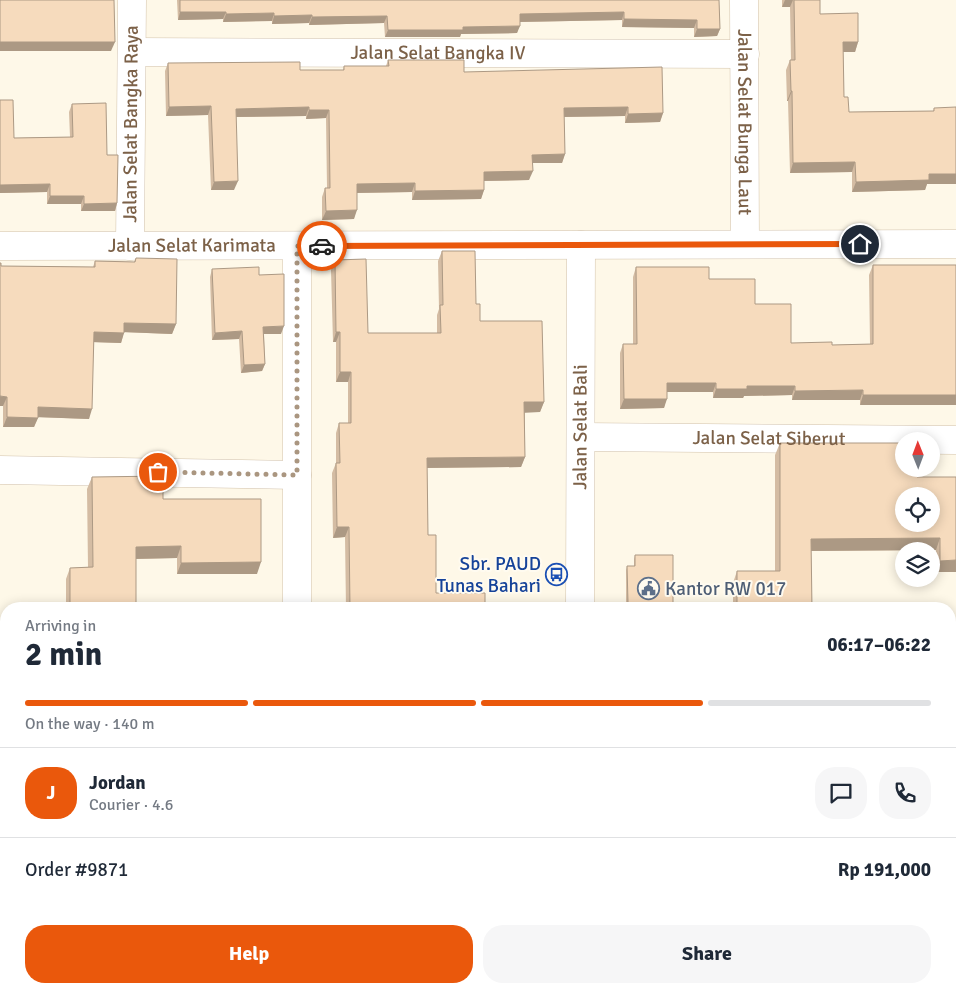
<!DOCTYPE html>
<meta charset="utf-8">
<style>
:root{--surface:#fff;--page:#f6f6f7;--text:#1f2937;--muted:#747a83;--line:#e0e1e3;--accent:#ea580c}
body{margin:0;font-family:Signika,sans-serif;background:var(--page);color:var(--text);height:100vh;display:flex;flex-direction:column;font-size:19px;white-space:nowrap}
*{box-sizing:border-box;margin:0}
p{font-size:16px;color:var(--muted)}
.icon{flex:none;width:28px;height:28px;fill:none;stroke:currentColor;stroke-width:2;stroke-linecap:round;stroke-linejoin:round}
.map{position:relative;flex:1;overflow:hidden}
.side{position:absolute;left:0px;top:602px;width:956px;height:391px;display:flex;flex-direction:column;background:var(--surface);border-radius:20px 20px 0 0;box-shadow:0 2px 12px #0003}
.side>*{flex:none}
.needle{width:32px;rotate:359deg}
.tools{position:absolute;left:895px;top:432px;display:grid;gap:10px}
.tools a{display:grid;place-items:center;width:45px;height:45px;border-radius:50%;background:var(--surface);box-shadow:0 2px 12px #0003;font-size:25px}
.pin{position:absolute;display:grid;place-items:center;width:42px;height:42px;color:#fff;margin:-21px;border:2px solid #fff;border-radius:50%;box-shadow:0 1px 5px #0007}
.courier{position:absolute;display:grid;place-items:center;width:50px;height:50px;margin:-25px;border:4px solid #ea580c;border-radius:50%;background:#fff;color:#222;box-shadow:0 1px 6px #0007}
.summary em{font-style:normal;font-weight:700}
.summary div{display:flex;flex-direction:column-reverse}
.summary{display:flex;align-items:center;justify-content:space-between;height:85px;padding:0 25px}
h1{font-size:32px;font-weight:700;line-height:38px}
.bar{display:grid;grid-template-columns:repeat(4,1fr);gap:8px 5px;align-content:center;height:60px;padding:0 25px}
.bar i{height:6px;border-radius:4px;background:var(--line)}
.bar .selected{background:var(--accent)}
.bar p{grid-column:span 4}
.line{display:flex;align-items:center;gap:12px;padding:0 25px;border-top:1px solid var(--line)}
.line div{flex:1}
.round{display:grid;place-items:center;flex:none;width:52px;height:52px;border-radius:20px;background:var(--page)}
.action{display:flex;gap:10px;margin-top:auto;padding:10px 25px}
.action a{flex:1;height:58px;border-radius:20px;background:var(--accent);color:#fff;font-size:20px;font-weight:700;line-height:58px;text-align:center}
.action a+a{background:var(--page);color:var(--text)}
.map>svg:first-child{display:block}
.lines{fill:none;stroke-linecap:round;stroke-linejoin:round}
.minor-casing{stroke:#d2c2ac;stroke-width:29}
.minor{stroke:#fff;stroke-width:28}
.wall{fill:#d4bca3}
.shaded-wall{fill:#ac9984}
.building{fill:#f6dbbd;stroke:#ac9984;fill-rule:evenodd}
.done{stroke:#aa9680;stroke-width:5;stroke-dasharray:0 9}
.route{stroke:#ea580c;stroke-width:6}
.labels{text-anchor:middle;dominant-baseline:central;stroke-width:4;stroke-linejoin:round;paint-order:stroke}
.street-label{font-size:19px;fill:#7c6148;stroke:#fffbf0}
.transit-label{font-size:19px;fill:#164399;stroke:#fffbf0;text-anchor:end}
.service-label{font-size:19px;fill:#4e5e75;stroke:#fffbf0;text-anchor:start}
</style>
<div class="map">
<svg width="956" height="993" viewBox="0 0 956 993">
<rect width="100%" height="100%" fill="#fef8e8"/>
<g class="lines">
<defs>
<g id="minor">
<path id="s1" d="M744 0 745 244"/>
<path id="s2" d="M132 52 745 54"/>
<path id="s3" d="M0 246 956 244"/>
<path id="s4" d="M130 246 132 0"/>
<path d="M297 246V609"/>
<path id="s5" d="M581 437 956 440"/>
<path d="M0 470 297 475"/>
<path id="s6" d="M580 609 581 245"/>
<path d="M0 694H6"/>
<path d="M950 735H956"/>
<path d="M0 739H6"/>
<path d="M0 976H6"/>
<path d="M298 993V988"/>
<path d="M579 993V988"/>
</g>
</defs>
<use href="#minor" class="minor-casing"/>
<use href="#minor" class="minor"/>
</g>
<g class="wall">
<path d="M177 0H719L720 29 717 36 694 37V28L622 27V20L520 22 517 33 461 34 460 37H385L384 23 309 25V23L272 24V21L223 22V19L178 20Z"/>
<path d="M782 0H820V14L858 42 855 52H843L844 97 849 112 933 111 934 108 927 184 925 190 852 192V172L790 173 788 101H787L786 70 790 60H791L790 7H782Z"/>
<path d="M388 60 464 72 663 113 660 122 625 123V116L564 117 565 154 562 163H532L529 180 484 181V190L481 199 412 200V192L357 193 354 219 322 220V197L325 188H327L326 118 306 119V116L236 117 234 190H211L208 115 166 116 165 71 168 63 300 70H343L344 66H386Z"/>
<path d="M0 100 14 138 70 137 69 112 72 104 107 155 117 203 115 211H81V204H47V192L0 193Z"/>
<path d="M442 251 476 304 480 321 544 402 540 412H525V457L521 467 427 468 428 535 436 593 485 609H346L345 537 333 538 332 473 336 463V433L339 423H348V382H336V342H333L331 270 335 260 368 333H437V315L439 309 438 261Z"/>
<path d="M136 258 176 324 172 334 124 332 121 343 94 342 89 419 38 417 34 427H3V406L1 266 93 267 95 261 134 262Z"/>
<path d="M873 265H956L860 405V400H792V395L744 396 743 398H713V392H667L664 408 620 409V353L623 344H633V277L636 267 709 279 755 304 791 343 832 345 870 344 869 275Z"/>
<path d="M212 269 281 334H264L265 364 262 371 241 373 239 339 212 340 210 277Z"/>
<path d="M780 443 917 477H956V572H936V550L811 551 812 609H733V583L737 571H775V455Z"/>
<path d="M92 477 163 499 257 574H177V558L136 559V609H66V579L70 568 88 567 87 489Z"/>
<path d="M635 555 673 609H634V607L626 608V570L627 566H634V559Z"/>
<path d="M179 988H264V993H177Z"/>
<rect x="393" y="988" width="38" height="5"/>
<rect x="469" y="988" width="88" height="5"/>
</g>
<g class="shaded-wall">
<path d="M785 0H793L790 7H782Z"/>
<path d="M180 12H226L223 19 178 20Z"/>
<path d="M624 12 622 20 517 22 520 14Z"/>
<path d="M274 13 272 21 223 22 226 14Z"/>
<path d="M312 15 309 23 272 24 274 16Z"/>
<path d="M387 16 384 23 309 25 312 17Z"/>
<path d="M624 19 697 20 694 28 622 27Z"/>
<path d="M520 26 517 33 461 34 460 37H385L388 30 463 27Z"/>
<path d="M697 29H720L717 36 694 37Z"/>
<path d="M0 42H115L111 51H0Z"/>
<path d="M843 42H858L855 52H839Z"/>
<path d="M791 91H792L788 101H787Z"/>
<path d="M211 106 208 115 166 116 169 107Z"/>
<path d="M309 107 306 116 233 117 236 109Z"/>
<path d="M628 107 625 116 561 117 564 108Z"/>
<path d="M309 110H329L326 118 306 119Z"/>
<path d="M663 113 660 122 625 123 628 114Z"/>
<path d="M565 154 562 163H529L532 155Z"/>
<path d="M855 162 852 172 790 173 793 163Z"/>
<path d="M533 171 529 180 480 181 484 172Z"/>
<path d="M929 174H956V184H927L925 190 852 192 856 182Z"/>
<path d="M238 181 234 190H211L214 182Z"/>
<path d="M415 183 412 192 353 193 357 184Z"/>
<path d="M50 184 47 192 0 193V185Z"/>
<path d="M484 190 481 199 412 200 415 191Z"/>
<path d="M50 196H84L81 204H47Z"/>
<path d="M117 203 115 211H81L84 204Z"/>
<path d="M357 210 354 219 322 220 326 211Z"/>
<path d="M124 323 176 324 172 334 121 332Z"/>
<path d="M284 326 281 334H261L263 327Z"/>
<path d="M242 331 239 339 212 340 215 333Z"/>
<path d="M94 332 124 333 121 343 90 342Z"/>
<path d="M336 332H340L336 342H333Z"/>
<path d="M265 364 262 371 241 373 244 365Z"/>
<path d="M340 372H351L348 382H336Z"/>
<path d="M667 383H716L713 392H664Z"/>
<path d="M747 386H795L792 395 744 396 743 398H713L716 389Z"/>
<path d="M863 390 860 400H792L795 391Z"/>
<path d="M863 395H956V405H860Z"/>
<path d="M0 396 7 397 3 406H0Z"/>
<path d="M624 399H667L664 408 620 409Z"/>
<path d="M524 402H544L540 412 521 413Z"/>
<path d="M38 407 92 409 89 419 34 417Z"/>
<path d="M7 417 38 418 34 427H3Z"/>
<path d="M525 457 521 467 423 468 427 458Z"/>
<path d="M337 527H349L345 537 333 538Z"/>
<path d="M940 538 936 550 807 551 811 539Z"/>
<path d="M181 546 177 558 131 559 136 547Z"/>
<path d="M956 560V572H936L940 561Z"/>
<path d="M261 562 257 574H177L181 563Z"/>
<path d="M628 603H635L634 607 626 608Z"/>
<rect x="0" y="923" width="6" height="9"/>
</g>
<g class="building">
<path d="M0 0H114L115 42H0Z"/>
<path d="M180 0H719L720 29H697V20L624 19V12L520 14V26L463 27V30H388L387 16 312 17V15L274 16V13L226 14V12H180Z"/>
<path d="M794 0H820V14L858 13V42H843L844 97H848L849 112 934 111V108L956 107V174H929V180L856 182 855 162 793 163 792 91H791L790 60H795Z"/>
<path d="M388 60H464V72L662 67 663 113 628 114V107L564 108 565 154 532 155 533 171 484 172V190L415 191V183L357 184V210L326 211 325 188H330L329 110H309V107L236 109 238 181 214 182 211 106 169 107 168 63 300 62V70H344V66H389Z"/>
<path d="M0 100H13L14 138 73 137 72 104 106 103 107 155H118L117 203 84 204V196H50V184L0 185Z"/>
<path d="M442 251H475L476 304H480V321H542L544 402H524L525 457 427 458 428 535H436V593H485V609H350L349 527H337L336 463H340L339 423H351V372H340V332H336L335 260 366 259 368 333H441L440 305H443Z"/>
<path d="M136 258 177 259 176 324 124 323V333L94 332 92 409 38 407V418L7 417V397L0 396V263H1V266L95 267V261L135 262Z"/>
<path d="M873 265H956V395H863V390L795 391V386H747V389H716V383H667V399H624L623 344H637L636 267H709V279H755V304H791V343L832 342V345L873 344Z"/>
<path d="M259 267V275L284 274V326L263 327 265 364 244 365 242 331 215 333 212 269Z"/>
<path d="M780 443H904V469H917V477H956V560L940 561V538L811 539 812 609H737V571H780ZM904 496H931V524H904Z"/>
<path d="M163 476V499H261V562L181 563V546L136 547V609H70V568L93 567 92 477Z"/>
<path d="M635 555H673V609H636L635 603H628L627 566H635Z"/>
<path d="M0 786 1 812H0Z"/>
<rect x="0" y="869" width="6" height="54"/>
<rect x="181" y="988" width="83" height="5"/>
<rect x="397" y="988" width="34" height="5"/>
<rect x="472" y="988" width="85" height="5"/>
</g>
<g class="lines">
<path class="done" d="M158 472 297 475V246H322"/>
<path class="route" d="M322 246 860 244"/>
</g>
<defs>
<symbol id="bus-ring" viewBox="-11 -11 22 22"><circle r="9.5" fill="#fffbf0" stroke="#1a4fb4" stroke-width="1.5"/><path d="M-5-6H5V4H4V6H2V4H-2V6H-4V4H-5ZM-3.5-4V0h7V-4ZM-3.5 1.2v1.5H-2V1.2ZM2 1.2v1.5H3.5V1.2Z" fill="#1a4fb4"/></symbol>
<symbol id="civic-ring" viewBox="-11 -11 22 22"><circle r="9.5" fill="#fffbf0" stroke="#5c6f8a" stroke-width="1.5"/><path d="M-.6-6.5H3V-4.5H.6V-3L4-1V1h2V6H-6V1h2V-1L-.6-3ZM-1.2 2.5V6h2.4V2.5Z" fill="#5c6f8a"/></symbol>
</defs>
<g fill-rule="evenodd">
<use href="#bus-ring" x="544" y="562" width="25" height="25"/>
<use href="#civic-ring" x="636" y="576" width="25" height="25"/>
</g>
<g class="labels">
<g class="street-label">
<text stroke="none"><textPath href="#s2" startOffset="306">Jalan Selat Bangka IV</textPath></text>
<text stroke="none"><textPath href="#s1" startOffset="122">Jalan Selat Bunga Laut</textPath></text>
<text stroke="none"><textPath href="#s4" startOffset="122">Jalan Selat Bangka Raya</textPath></text>
<text stroke="none"><textPath href="#s3" startOffset="192">Jalan Selat Karimata</textPath></text>
<text stroke="none"><textPath href="#s6" startOffset="182">Jalan Selat Bali</textPath></text>
<text stroke="none"><textPath href="#s5" startOffset="188">Jalan Selat Siberut</textPath></text>
</g>
<g class="transit-label">
<text x="541" y="564">Sbr. PAUD<tspan x="541" dy="22">Tunas Bahari</tspan></text>
</g>
<g class="service-label">
<text x="665" y="589">Kantor RW 017</text>
</g>
</g>
</svg>
<div class="tools">
<a><svg class="needle" viewBox="-14 -14 28 28"><path d="M0-13l5 13h-10z" fill="#e53935"/><path d="M0 13l5-13h-10z" fill="#747a83"/></svg></a>
<a><svg class="icon" aria-label="locate" viewBox="0 0 24 24"><circle cx="12" cy="12" r="6"/><path d="M12 2v4M12 18v4M2 12h4M18 12h4"/></svg></a>
<a><svg class="icon" aria-label="layers" viewBox="0 0 24 24"><path d="M12 4l9 5-9 5-9-5zM3 14l9 5 9-5"/></svg></a>
</div>
<div class="pin" style="left:158px;top:472px;background:#ea580c"><svg class="icon" aria-label="bag" viewBox="0 0 24 24"><path d="M5 8h14l-1 12H6zM9 8a3 3 0 0 1 6 0"/></svg></div>
<div class="pin" style="left:860px;top:244px;background:#1f2937"><svg class="icon" aria-label="home" viewBox="0 0 24 24"><path d="M3 11l9-7 9 7M6 9v11h12V9"/></svg></div>
<div class="courier" style="left:322px;top:246px"><svg class="icon" aria-label="car" viewBox="0 0 24 24"><path d="M5 17H2v-5l4-1 3-4h7l3 4 3 1v5h-3M9 17h6M6 11h13"/><circle cx="7" cy="17" r="2"/><circle cx="17" cy="17" r="2"/></svg></div>
<section class="side">
<div class="summary"><div><h1>2 min</h1><p>Arriving in</p></div><em>06:17–06:22</em></div>
<div class="bar"><i class="selected"></i><i class="selected"></i><i class="selected"></i><i></i><p>On the way · 140 m</p></div>
<div class="line" style="height:90px"><b class="round" style="background:var(--accent);color:#fff">J</b><div><b>Jordan</b><p>Courier · 4.6</p></div><a class="round"><svg class="icon" aria-label="chat" viewBox="0 0 24 24"><path d="M4 5h16v11H9l-5 4z"/></svg></a><a class="round"><svg class="icon" aria-label="phone" viewBox="0 0 24 24"><path d="M5 4h4l2 5-3 2q2 4 5 5l2-3 5 2v4C11 20 4 13 5 4z"/></svg></a></div>
<div class="line" style="height:65px"><div>Order #9871</div><b>Rp 191,000</b></div>
<div class="action"><a>Help</a><a>Share</a></div>
</section>
</div>
